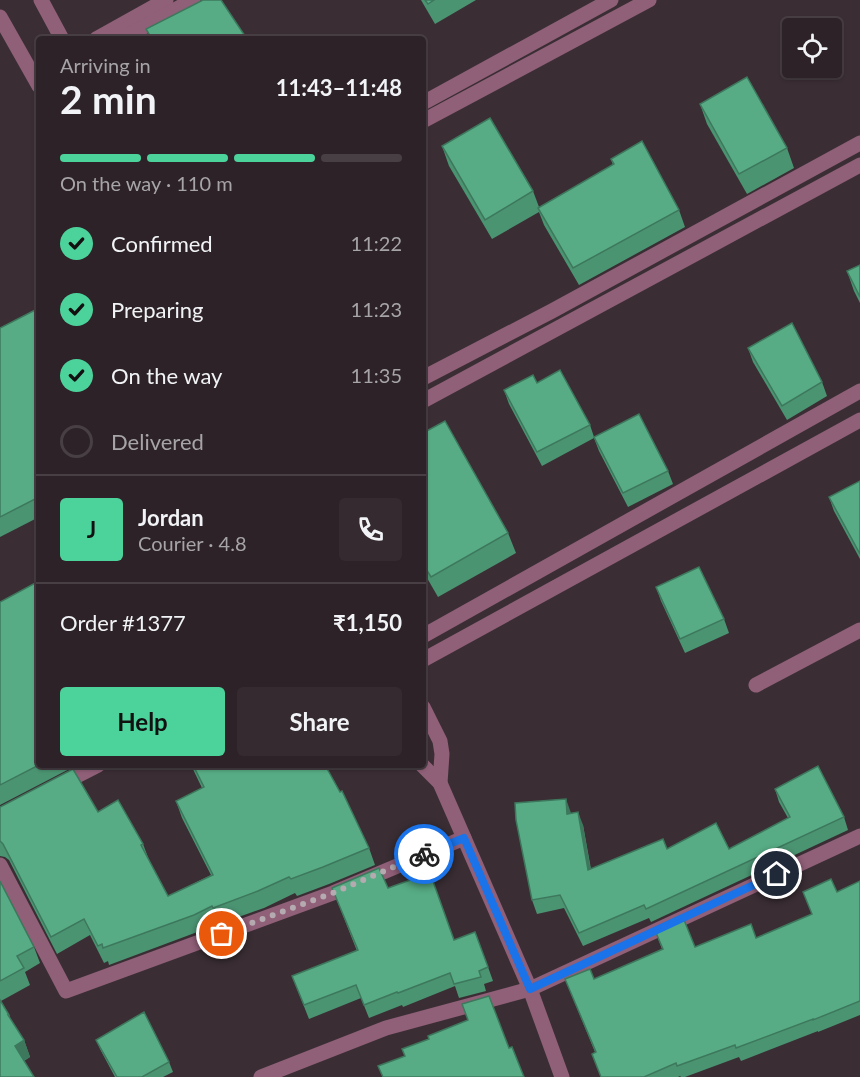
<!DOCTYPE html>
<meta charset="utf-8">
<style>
:root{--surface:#2c2227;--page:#342a2f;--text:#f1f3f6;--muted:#a6a4a7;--line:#483f44;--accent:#4cd39b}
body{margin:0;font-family:Lato,sans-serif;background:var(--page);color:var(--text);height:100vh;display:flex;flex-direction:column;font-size:22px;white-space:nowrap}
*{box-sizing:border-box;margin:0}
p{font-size:20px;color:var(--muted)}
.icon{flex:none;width:33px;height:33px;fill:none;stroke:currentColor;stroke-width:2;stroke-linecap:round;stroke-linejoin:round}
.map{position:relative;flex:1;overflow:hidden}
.side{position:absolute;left:36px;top:36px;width:390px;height:732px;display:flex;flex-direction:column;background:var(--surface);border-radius:6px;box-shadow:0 2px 4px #0004,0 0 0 2px var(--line)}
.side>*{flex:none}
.tools{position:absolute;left:782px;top:18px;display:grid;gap:12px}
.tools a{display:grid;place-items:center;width:60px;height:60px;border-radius:6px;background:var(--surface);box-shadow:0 2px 4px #0004,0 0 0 2px var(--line);font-size:30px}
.pin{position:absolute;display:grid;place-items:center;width:51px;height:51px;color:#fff;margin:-26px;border:3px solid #fff;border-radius:50%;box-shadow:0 2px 6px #0007}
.courier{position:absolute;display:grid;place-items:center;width:60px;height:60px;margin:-30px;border:4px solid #1a73e8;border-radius:50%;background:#fff;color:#222;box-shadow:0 2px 8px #0007}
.overview em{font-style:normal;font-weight:700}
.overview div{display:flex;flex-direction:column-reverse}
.overview{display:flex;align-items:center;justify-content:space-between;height:102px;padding:0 24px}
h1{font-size:39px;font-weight:700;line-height:45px}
.bar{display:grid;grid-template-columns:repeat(4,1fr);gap:9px 6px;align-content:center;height:72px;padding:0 24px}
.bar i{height:8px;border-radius:4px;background:var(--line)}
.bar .on{background:var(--accent)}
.bar p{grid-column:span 4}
.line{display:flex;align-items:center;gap:15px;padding:0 24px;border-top:2px solid var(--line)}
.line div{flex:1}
.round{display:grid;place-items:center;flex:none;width:63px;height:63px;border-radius:6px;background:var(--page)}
ol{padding:0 24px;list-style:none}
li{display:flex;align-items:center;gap:18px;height:66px}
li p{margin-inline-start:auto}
li .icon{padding:6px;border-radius:50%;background:var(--accent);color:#111;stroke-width:4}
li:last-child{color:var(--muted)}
li i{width:33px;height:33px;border:3px solid var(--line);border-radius:50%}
.cta{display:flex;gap:12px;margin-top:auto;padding:12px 24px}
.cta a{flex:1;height:69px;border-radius:6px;background:var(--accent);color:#111;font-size:24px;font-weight:700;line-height:69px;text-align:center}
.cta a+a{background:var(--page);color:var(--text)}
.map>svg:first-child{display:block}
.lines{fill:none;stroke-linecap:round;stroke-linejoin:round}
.street{stroke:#905f78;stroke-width:15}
.wall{fill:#4b9472}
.shaded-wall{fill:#3d785d}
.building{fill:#57ac85;stroke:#3d785d;stroke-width:1.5}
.done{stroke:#b4aaaf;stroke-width:6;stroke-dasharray:0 10.8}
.route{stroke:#1a73e8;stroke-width:8}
</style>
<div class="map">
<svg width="860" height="1077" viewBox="0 0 860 1077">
<rect width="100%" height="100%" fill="#3a2e34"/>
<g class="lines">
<g class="street">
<path d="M41 0 62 39"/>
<path d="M0 17 39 86"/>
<path d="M96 39 166 0"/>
<path d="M122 39 193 0"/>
<path d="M423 103 611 0"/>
<path d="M423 121 649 0"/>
<path d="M423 378 552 311 860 143"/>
<path d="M423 401 860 165"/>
<path d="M423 636 860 391"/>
<path d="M423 660 860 420"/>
<path d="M756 685 860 630"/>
<path d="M423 707 440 741 442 754 440 783"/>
<path d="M422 765 440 783 530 989 562 1077"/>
<path d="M59 785 98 765"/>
<path d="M0 865 66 991 333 893 464 838"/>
<path d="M261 1077 386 1028 530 989 860 836"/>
</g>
</g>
<g class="wall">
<path d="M421 0H476L435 24Z"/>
<path d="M700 104 787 148 794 168 747 194 707 124Z"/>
<path d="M442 146 533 191 539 207 613 165 611 159 679 210 685 227 579 285 544 225 539 212 492 239 449 166Z"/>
<path d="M860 265V303L854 291 847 271Z"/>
<path d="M39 308V517L0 537V328Z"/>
<path d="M748 348 822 382 827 396 787 420 753 362Z"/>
<path d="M537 383 590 425 594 437 668 471 673 484 628 507 599 451 594 438 542 466 509 404 504 390Z"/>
<path d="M423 433 508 533 516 553 438 597 423 571Z"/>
<path d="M860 481V559L834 511 829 497Z"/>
<path d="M656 587 724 619 729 633 685 653 661 601Z"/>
<path d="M0 602 39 765H77L0 805Z"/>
<path d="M191 765H325L369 848 375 865 329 884 297 896 295 893 264 908 219 924 218 922 200 931 109 965 108 961 104 963 90 935 57 954 9 860 5 857 0 856V807L98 812 143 844 149 860 168 896 211 875 182 818 176 801 202 788Z"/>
<path d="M775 789 844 817 848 830 651 922 649 918 583 946 564 908 537 914 532 900 571 813 583 825 591 869 667 849H729L788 818 779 802Z"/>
<path d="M0 881 34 947 40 963 25 972 30 985 1 1001 9 1015 11 1021 24 1040 30 1057 0 1077Z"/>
<path d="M860 881V1015L818 1032V1031L741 1061 739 1057 685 1077H681L680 1076 678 1077H601L592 1054 595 1052 565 979H594L662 949 654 928 695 947 756 938 812 914 803 892H837Z"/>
<path d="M332 888H388L488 967 493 981 484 984 486 991 459 998 455 986 403 1007 402 1005 369 1018 361 998 309 1019 292 976 357 951Z"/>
<path d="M96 1040 169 1062 173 1072 163 1077H115L100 1049Z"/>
</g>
<g class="shaded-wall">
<path d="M566 799 571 813 572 827 567 814Z"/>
<path d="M578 812 583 825 593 883 588 870Z"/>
<path d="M24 1040 30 1057 21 1062 15 1046Z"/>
</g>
<g class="building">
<path d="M203 0H221L247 39H152L146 29Z"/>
<path d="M425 0H434L428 4Z"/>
<path d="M747 77 787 148 739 174 700 104Z"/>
<path d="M490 118 533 191 485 220 442 146Z"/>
<path d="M642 141 679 210 573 268 538 208 614 164 611 159Z"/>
<path d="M860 265V297L847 271Z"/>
<path d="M39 308V497L0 517V328Z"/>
<path d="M792 323 822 382 782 406 748 348Z"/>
<path d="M560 370 590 425 537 452 504 390 533 375 537 383Z"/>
<path d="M639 414 668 471 623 493 594 437Z"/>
<path d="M445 421 508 533 431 577 423 564V433Z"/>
<path d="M860 481V554L829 497Z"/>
<path d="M699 567 724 619 680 639 656 587Z"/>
<path d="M39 581V765L0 785V602Z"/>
<path d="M193 765H325L340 792 342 791 369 848 323 867 291 879 289 877 258 891 213 908 212 906 194 915 103 948 102 944 98 946 84 919 51 937 3 844 0 841V807L73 769 98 812 118 800 143 844 141 845 168 896 213 875 176 801 204 787Z"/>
<path d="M818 766 844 817 646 909 644 905 579 933 560 895 532 900 516 820 515 803 566 799 567 814 578 812 588 870 663 839 667 849 716 823 729 849 790 817 775 789Z"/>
<path d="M379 868 388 888 430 873 454 940 475 932 488 967 479 971 481 977 454 984 450 973 398 993 397 992 364 1005 356 985 304 1005 292 976 358 950 332 888Z"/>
<path d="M831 879 837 892 860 881V1001L813 1020V1019L736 1048 735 1045 677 1066 676 1063 644 1077H601L592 1054 596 1052 565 979 590 969 594 979 663 949 654 928 682 915 695 947 751 924 756 938 812 914 803 892Z"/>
<path d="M0 881 34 947 17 956 24 968 0 981Z"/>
<path d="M489 996 509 1048 512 1047 524 1077H383L378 1066 405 1056 402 1049 429 1039 428 1036 468 1020 462 1004Z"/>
<path d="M0 1000 9 1015H8L24 1040 15 1046 34 1077H0Z"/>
<path d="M144 1012 169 1062 142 1077H117L96 1040Z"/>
</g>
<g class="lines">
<path class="done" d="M222 934 333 893 424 854"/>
<path class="route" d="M424 854 464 838 530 989 777 874"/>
</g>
</svg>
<div class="tools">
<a><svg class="icon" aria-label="locate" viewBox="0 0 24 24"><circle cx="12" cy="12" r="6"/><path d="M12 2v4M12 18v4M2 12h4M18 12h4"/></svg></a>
</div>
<div class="pin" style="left:222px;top:934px;background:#ea580c"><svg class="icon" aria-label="bag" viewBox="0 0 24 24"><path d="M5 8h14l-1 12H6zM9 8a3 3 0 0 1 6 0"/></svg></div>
<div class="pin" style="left:777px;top:874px;background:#1f2937"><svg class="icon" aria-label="home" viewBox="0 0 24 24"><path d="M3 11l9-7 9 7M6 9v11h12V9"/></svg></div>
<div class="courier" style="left:424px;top:854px"><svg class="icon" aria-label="bike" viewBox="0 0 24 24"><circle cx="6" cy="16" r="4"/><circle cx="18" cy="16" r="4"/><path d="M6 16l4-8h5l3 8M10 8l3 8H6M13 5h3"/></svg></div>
<section class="side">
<div class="overview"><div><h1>2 min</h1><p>Arriving in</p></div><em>11:43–11:48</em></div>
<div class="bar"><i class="on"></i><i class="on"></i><i class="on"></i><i></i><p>On the way · 110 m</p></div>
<ol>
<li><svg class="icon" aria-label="check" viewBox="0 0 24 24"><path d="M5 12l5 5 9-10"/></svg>Confirmed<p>11:22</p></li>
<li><svg class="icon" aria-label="check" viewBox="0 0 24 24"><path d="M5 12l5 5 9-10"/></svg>Preparing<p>11:23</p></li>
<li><svg class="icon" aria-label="check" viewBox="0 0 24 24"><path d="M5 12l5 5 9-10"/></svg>On the way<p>11:35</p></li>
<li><i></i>Delivered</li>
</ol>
<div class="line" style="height:108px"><b class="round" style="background:var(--accent);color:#111">J</b><div><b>Jordan</b><p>Courier · 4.8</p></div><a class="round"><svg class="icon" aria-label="phone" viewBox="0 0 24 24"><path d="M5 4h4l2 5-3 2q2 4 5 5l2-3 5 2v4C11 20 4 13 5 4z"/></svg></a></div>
<div class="line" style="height:78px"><div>Order #1377</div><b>₹1,150</b></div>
<div class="cta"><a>Help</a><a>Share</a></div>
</section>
</div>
